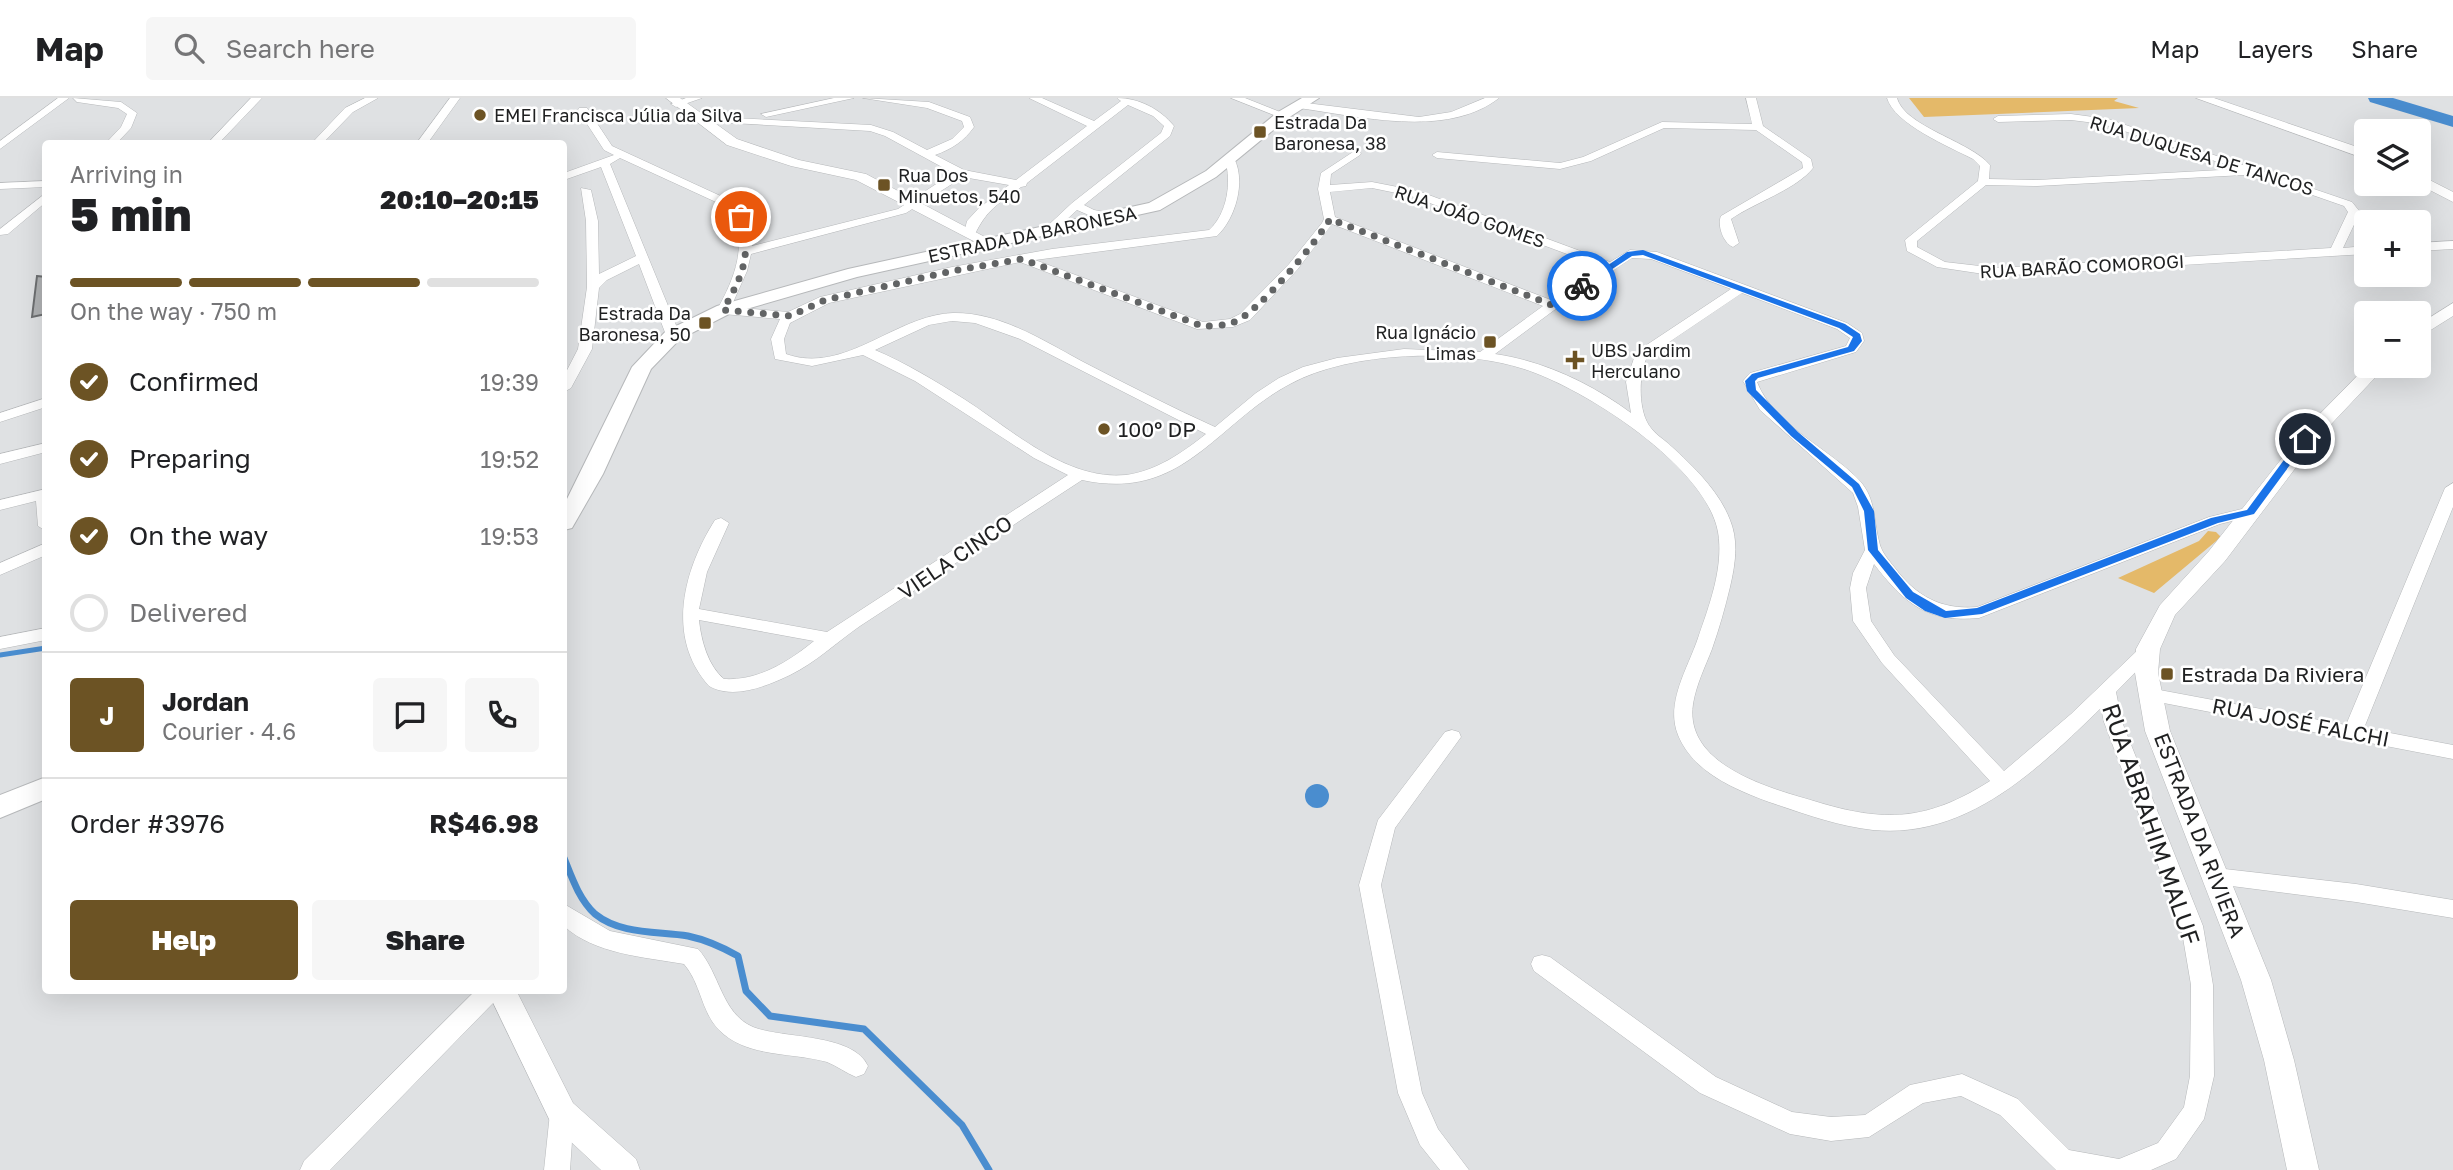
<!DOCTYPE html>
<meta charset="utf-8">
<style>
:root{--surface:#fff;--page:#f6f6f6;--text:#202124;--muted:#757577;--line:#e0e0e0;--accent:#6c5324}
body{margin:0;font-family:"Golos Text",sans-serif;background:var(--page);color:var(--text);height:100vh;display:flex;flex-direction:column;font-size:26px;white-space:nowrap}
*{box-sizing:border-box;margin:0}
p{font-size:23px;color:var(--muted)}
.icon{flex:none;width:38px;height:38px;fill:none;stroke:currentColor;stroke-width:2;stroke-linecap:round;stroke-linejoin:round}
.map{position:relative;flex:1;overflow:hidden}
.side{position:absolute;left:42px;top:42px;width:525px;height:854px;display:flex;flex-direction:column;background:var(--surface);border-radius:7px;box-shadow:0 7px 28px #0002}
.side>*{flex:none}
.controls{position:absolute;left:2354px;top:21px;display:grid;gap:14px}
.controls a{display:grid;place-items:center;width:77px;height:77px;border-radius:7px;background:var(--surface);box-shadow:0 7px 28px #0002;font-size:35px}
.pin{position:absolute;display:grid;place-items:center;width:60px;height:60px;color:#fff;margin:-30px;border:4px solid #fff;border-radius:50%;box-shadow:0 2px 7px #0007}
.courier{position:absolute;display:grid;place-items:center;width:70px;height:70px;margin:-35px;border:5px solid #1a73e8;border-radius:50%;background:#fff;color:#222;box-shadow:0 2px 9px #0007}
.overview em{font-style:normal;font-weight:800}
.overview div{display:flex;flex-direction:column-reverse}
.overview{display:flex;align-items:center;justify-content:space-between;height:119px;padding:0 28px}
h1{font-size:46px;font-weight:800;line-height:52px}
.bar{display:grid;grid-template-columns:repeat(4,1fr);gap:10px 7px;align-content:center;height:84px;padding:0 28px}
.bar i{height:9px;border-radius:5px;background:var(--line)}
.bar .selected{background:var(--accent)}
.bar p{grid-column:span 4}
.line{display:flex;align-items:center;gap:18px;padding:0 28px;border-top:2px solid var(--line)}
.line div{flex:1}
.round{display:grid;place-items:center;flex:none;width:74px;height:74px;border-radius:7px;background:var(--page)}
ol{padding:0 28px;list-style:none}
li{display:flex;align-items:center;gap:21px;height:77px}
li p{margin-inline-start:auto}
li .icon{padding:7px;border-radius:50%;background:var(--accent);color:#fff;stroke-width:4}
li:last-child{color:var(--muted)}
li i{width:38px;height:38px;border:4px solid var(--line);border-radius:50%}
.button{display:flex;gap:14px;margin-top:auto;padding:14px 28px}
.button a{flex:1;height:80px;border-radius:7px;background:var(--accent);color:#fff;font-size:28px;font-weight:800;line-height:80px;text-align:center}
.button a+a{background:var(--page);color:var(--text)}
header{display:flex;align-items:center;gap:42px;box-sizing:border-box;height:98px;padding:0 35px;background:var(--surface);border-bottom:2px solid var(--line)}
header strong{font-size:33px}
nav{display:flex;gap:38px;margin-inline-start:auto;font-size:24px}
.search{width:490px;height:63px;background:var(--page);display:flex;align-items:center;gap:18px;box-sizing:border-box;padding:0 24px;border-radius:7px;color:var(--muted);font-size:26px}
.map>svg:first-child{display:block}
.green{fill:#e4b969}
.water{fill:#4a8dcf}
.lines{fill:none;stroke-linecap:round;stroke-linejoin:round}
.stream-far1{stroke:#4a8dcf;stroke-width:5}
.stream{stroke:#4a8dcf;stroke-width:7}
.river{fill:#4a8dcf;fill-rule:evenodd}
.building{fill:#afb1b3;stroke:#6d6f71;stroke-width:2}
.minor-casing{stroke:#b6b8ba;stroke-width:1}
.tertiary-casing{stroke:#b6b8ba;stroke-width:1}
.secondary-casing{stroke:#b6b8ba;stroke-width:2}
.minor{fill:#fff;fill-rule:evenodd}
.tertiary{fill:#fff;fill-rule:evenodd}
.secondary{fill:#fff;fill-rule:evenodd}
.route{fill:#1a73e8}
.done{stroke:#626465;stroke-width:7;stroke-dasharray:0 12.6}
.poi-dot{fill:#6c5324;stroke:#fff;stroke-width:2.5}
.labels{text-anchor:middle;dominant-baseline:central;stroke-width:5;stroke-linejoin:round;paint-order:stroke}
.far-poi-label{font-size:18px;fill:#1f2021;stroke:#fff;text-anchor:start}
.far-street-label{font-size:18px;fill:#1f2021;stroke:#fff}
.poi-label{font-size:21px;fill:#1f2021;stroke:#fff;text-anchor:start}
.street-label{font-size:21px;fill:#1f2021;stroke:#fff}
.near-street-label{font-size:24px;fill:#1f2021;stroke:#fff}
</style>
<header>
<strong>Map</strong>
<div class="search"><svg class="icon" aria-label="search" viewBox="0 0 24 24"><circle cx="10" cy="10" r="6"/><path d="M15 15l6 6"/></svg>Search here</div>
<nav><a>Map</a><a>Layers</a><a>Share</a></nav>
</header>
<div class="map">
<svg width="2453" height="1072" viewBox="0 0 2453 1072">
<rect width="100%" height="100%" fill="#dfe1e3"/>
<g class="green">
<path d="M1909 0H2118L2114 3 2139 10 1924 19Z"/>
<path d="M2208 433 2216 434 2221 439 2154 495 2118 480 2199 443Z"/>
</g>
<circle class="water" cx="1317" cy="698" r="12"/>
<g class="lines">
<path class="stream-far1" d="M0 557 46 550"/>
<path class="stream" d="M564 760C572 780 579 801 595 816 621 837 658 833 688 838 707 842 722 849 738 858L746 893 770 918 864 931 962 1027 989 1072"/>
<path class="river" d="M2368 0H2393L2453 18V29L2370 4Z"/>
</g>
<path class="building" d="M37 178 46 179V216L32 219Z"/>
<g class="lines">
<defs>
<g id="minor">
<path d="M58 0H69L0 51V43Z"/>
<path d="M73 0 121 4 137 15 131 30 116 46H105L121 29 127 16 118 10 77 4Z"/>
<path d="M251 0H262L218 46H207Z"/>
<path d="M365 0H378L353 14 322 46H311L345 10Z"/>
<path d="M450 0H460L427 46H416Z"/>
<path d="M686 0H702L676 9 671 6Z"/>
<path d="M834 0H854L766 19 761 16Z"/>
<path d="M863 0 929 4 970 19 974 29C964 43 952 51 935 57L964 72 1016 82 1087 28 1029 0H1042L1094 23 1121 3 1117 0C1139 0 1160 11 1174 28L1170 38 1084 107 1094 112 1120 117V121L1091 118 1077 112 1051 136 1041 134 1072 105 1161 35 1164 28 1153 18 1128 7 1027 85 1026 88 1021 89C997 107 987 111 974 138L964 135 967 123 978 111 1009 87 963 79 906 115 751 156 747 173 731 209 788 214 820 199 952 169 1052 151 1209 132C1227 116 1232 84 1225 62L1230 59 1234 60C1246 83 1236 120 1217 138L1035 162 1203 224 1230 221 1240 216 1289 166 1322 125 1324 121 1318 91 1321 75 1356 52 1361 55 1360 57 1331 76 1330 87 1372 84 1418 93 1610 164 1630 152 1657 154 1847 225 1862 235 1864 243 1856 254 1757 284C1775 329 1828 349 1860 383 1876 401 1873 421 1879 443 1881 454 1888 461 1895 470 1916 498 1941 512 1977 509L2209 419 2250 409 2256 411 2258 414 2256 417 2220 426 1979 520C1927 525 1904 505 1874 466L1866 490 1871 523 1894 557 2004 673 2071 616 2142 548 2148 546 2157 552 2116 594 2122 624 2203 828 2213 887 2214 978 2204 1021 2176 1061 2151 1072H2056L2000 1017 1961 998 1923 1005 1869 1039 1831 1043 1790 1036 1700 995 1534 873 1531 866 1534 859 1542 857 1550 859 1716 979 1792 1014 1831 1019 1865 1017 1910 987 1962 976 2018 1001 2069 1052 2119 1061 2158 1045 2184 1009 2190 978 2191 887 2181 828 2104 624 2101 610C2039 670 1968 741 1873 732 1837 728 1802 715 1769 704 1734 691 1693 674 1678 637 1665 605 1688 570 1698 540 1709 508 1724 469 1718 434 1706 368 1584 290 1524 271 1460 250 1350 253 1290 286 1215 326 1183 404 1082 382 1008 430 934 480 860 528 837 544 815 565 790 577 767 588 733 602 709 588 665 539 684 471 715 422L721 420 729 425 707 474 699 511 827 534 1068 377 1034 360 915 283 863 257 812 268 775 261 771 241 780 221 723 216 717 212C735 179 749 146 729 110L620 60 610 66 680 237 673 241 666 237 639 166 607 182 599 190 592 251 571 290 564 294V278L578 251 587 189 586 123 581 90 591 92 598 123 599 176 636 158 601 69 564 82V75L614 57 604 52 578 12 579 10H587L612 48 738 106 747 121 752 148 898 111 953 75 885 38 870 33 697 23 693 22V18L871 27 893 34 927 52 952 41 964 29 962 23 927 10ZM1372 90 1411 98 1602 169 1551 202 1335 119 1330 94ZM1332 126 1543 208 1480 254 1404 251 1337 260 1303 269 1279 280 1256 295 1215 329C1173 310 1132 289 1091 268 1048 246 1003 214 953 215 895 217 845 277 786 256L784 241 790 225 829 205 1020 164 1197 231 1233 229 1250 222 1297 172ZM1632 160 1651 161 1731 191 1636 254 1626 284 1631 315C1592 286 1544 263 1495 256L1557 210ZM1742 195 1837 231 1850 240 1846 248 1750 275 1743 283 1760 312 1853 395 1858 409 1865 452 1853 475 1850 490 1853 523 1882 565 1990 683C1927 723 1885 725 1814 703 1769 690 1684 667 1693 606 1696 587 1705 569 1712 551 1719 531 1725 510 1730 489 1735 467 1739 444 1730 422 1719 393 1693 368 1671 348 1665 342 1656 337 1651 330 1638 315 1638 277 1647 259ZM952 223 975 225 1020 241 1206 336C1182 355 1156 373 1126 377 1066 383 1011 331 964 301 935 283 906 265 875 252L929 227ZM699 522 814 543C788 564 758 583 724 581 708 568 701 542 699 522Z"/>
<path d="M1231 0H1245L1288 17 1279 19Z"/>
<path d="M1485 0H1499C1446 41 1359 18 1298 10L1293 7 1298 4 1419 19 1451 14Z"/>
<path d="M1746 0H1756L1763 28 1811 61 1813 70C1797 91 1754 105 1731 121L1739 145 1733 149C1723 145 1717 127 1721 118L1803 70 1802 64 1756 32 1664 30 1591 63 1560 71 1437 60 1432 57 1437 54 1560 65 1583 59 1662 24 1752 26Z"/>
<path d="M1887 0H1897C1905 29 1970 43 1990 67L1989 81 2037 82 2239 71 2103 26 2071 22 1998 24 1993 21 1998 18 2071 16 2108 21 2352 104 2360 114 2343 150 2366 148V156L1997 178 1937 169 1907 153 1905 142 1978 83 1980 68 1973 61C1950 49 1894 26 1887 0ZM2249 75 2344 108 2348 114 2331 150 1997 170 1945 164 1917 149V143L1986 87 2037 88 2244 77Z"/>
<path d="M46 83V89L0 91V85Z"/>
<path d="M46 95V104L8 136 0 137V131Z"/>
<path d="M2453 143V151L2418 153V145Z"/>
<path d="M46 300V309L0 324V315Z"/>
<path d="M46 345V354L0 366V356Z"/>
<path d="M2453 385V409L2364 630 2453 647V661L2143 601 2140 596 2143 591 2149 590 2346 627 2445 390Z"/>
<path d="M46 391V433L38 428 36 403 0 412V402Z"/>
<path d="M46 445V457L0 477V465Z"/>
<path d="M46 530V542L0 551V539Z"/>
<path d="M1452 632 1459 634 1461 639 1395 730 1381 787 1422 995 1438 1031 1469 1072H1440L1420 1047 1398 995 1359 787 1378 722 1445 634Z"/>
<path d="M2216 770 2356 786 2453 802V820L2356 804 2216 786 2209 784 2206 778 2209 772Z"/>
<path d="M564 806 610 833 698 851C720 875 721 915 753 929 783 941 853 935 868 968L864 976 856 979C846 975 837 968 827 964 792 954 747 960 719 932 701 914 701 885 684 866 644 859 594 856 564 828Z"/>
<path d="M476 892H502L499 899 330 1072H300L304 1063Z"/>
<path d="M562 1004 571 1007 574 1015 570 1072H544L550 1015 553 1007Z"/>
</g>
<g id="tertiary">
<path d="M666 0H680L737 41 799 62 866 76 998 146 995 149H985L856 82 791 68 727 47Z"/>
<path d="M2196 0H2214L2366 52V61Z"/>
<path d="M2418 76 2453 94V104L2418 86Z"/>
<path d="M2453 205V218L2418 240V227Z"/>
<path d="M2367 268H2386L2319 339 2225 463 2175 517 2160 551 2158 575 2170 633 2271 882 2294 962 2319 1072H2287L2264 962 2241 882 2145 633 2135 575 2136 551 2160 507 2209 453 2305 331Z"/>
<path d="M487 892H516L573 1005 636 1061 640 1072H601L551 1025Z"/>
</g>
<g id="secondary">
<path d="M1302 0H1319L1288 20 1216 79 1160 112 857 179 729 216 680 241 651 271 603 376 572 430 564 432V407L632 269 666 233 717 208 848 171 1149 105 1206 73 1278 14Z"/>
<path d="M46 679V701L0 720V697Z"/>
</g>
</defs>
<use href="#minor" class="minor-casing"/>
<use href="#tertiary" class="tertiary-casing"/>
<use href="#secondary" class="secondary-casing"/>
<use href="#minor" class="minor"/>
<use href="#tertiary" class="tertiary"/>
<use href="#secondary" class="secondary"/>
</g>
<path class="route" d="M1643 152 1845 226 1860 236 1862 243 1854 253 1758 280 1755 283 1756 292 1798 334 1859 386 1874 413 1878 452 1913 494 1946 513 1977 510 2211 420 2247 412 2301 339 2309 341 2254 416 2218 425 1982 516 1945 520 1925 513 1906 500 1868 452 1864 413 1852 389 1791 338 1747 293 1745 283 1752 276 1848 249 1853 239 1839 230 1643 157 1632 158 1585 189 1578 188 1627 154Z"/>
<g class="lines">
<path class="done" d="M741 119C752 158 742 179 723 212L790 218 825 202 952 173 1022 161 1202 228C1212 228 1225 228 1234 224 1258 215 1316 145 1330 121L1552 207 1582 188"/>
</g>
<g class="poi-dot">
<circle cx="480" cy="17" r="7"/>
<rect x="1253" y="27" width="14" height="14" rx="3.5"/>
<rect x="877" y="80" width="14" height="14" rx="3.5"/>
<rect x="698" y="218" width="14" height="14" rx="3.5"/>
<rect x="1483" y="237" width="14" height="14" rx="3.5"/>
<path d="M1571.5 251.5h7v7h7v7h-7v7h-7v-7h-7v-7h7z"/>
<circle cx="1104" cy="331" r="7"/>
<rect x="2160" y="569" width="14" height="14" rx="3.5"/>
</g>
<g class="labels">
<g class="far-poi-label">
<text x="494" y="17">EMEI Francisca Júlia da Silva</text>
<text x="1274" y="24">Estrada Da<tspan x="1274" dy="21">Baronesa, 38</tspan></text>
<text x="898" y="77">Rua Dos<tspan x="898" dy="21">Minuetos, 540</tspan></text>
<text x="691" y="215" text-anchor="end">Estrada Da<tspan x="691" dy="21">Baronesa, 50</tspan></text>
<text x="1476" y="234" text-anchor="end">Rua Ignácio<tspan x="1476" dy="21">Limas</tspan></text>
<text x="1591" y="252">UBS Jardim<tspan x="1591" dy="21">Herculano</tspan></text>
</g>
<g class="far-street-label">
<text transform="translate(2202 57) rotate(17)">RUA DUQUESA DE TANCOS</text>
<text transform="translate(1470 118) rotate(19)">RUA JOÃO GOMES</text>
<text transform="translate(1032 136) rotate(-12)">ESTRADA DA BARONESA</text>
<text transform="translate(2082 168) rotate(-3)">RUA BARÃO COMOROGI</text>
</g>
<g class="poi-label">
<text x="1118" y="331">100º DP</text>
<text x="2181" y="576">Estrada Da Riviera</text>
</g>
<g class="street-label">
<text transform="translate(955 459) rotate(-34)">VIELA CINCO</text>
<text transform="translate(2301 624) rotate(11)">RUA JOSÉ FALCHI</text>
<text transform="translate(2200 737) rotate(69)">ESTRADA DA RIVIERA</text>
</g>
<g class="near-street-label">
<text transform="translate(2152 726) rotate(71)">RUA ABRAHIM MALUF</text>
</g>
</g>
</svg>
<div class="controls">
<a><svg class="icon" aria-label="layers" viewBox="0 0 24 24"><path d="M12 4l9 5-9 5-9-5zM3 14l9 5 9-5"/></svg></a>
<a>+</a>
<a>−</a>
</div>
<div class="pin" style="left:741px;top:119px;background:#ea580c"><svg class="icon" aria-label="bag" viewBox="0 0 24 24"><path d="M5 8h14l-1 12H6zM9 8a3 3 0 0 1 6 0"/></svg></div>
<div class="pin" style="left:2305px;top:341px;background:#1f2937"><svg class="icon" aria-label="home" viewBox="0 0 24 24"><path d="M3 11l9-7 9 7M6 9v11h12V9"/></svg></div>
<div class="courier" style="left:1582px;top:188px"><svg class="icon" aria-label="bike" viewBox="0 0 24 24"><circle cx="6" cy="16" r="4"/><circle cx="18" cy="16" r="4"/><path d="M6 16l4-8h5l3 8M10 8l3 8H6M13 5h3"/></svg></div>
<section class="side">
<div class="overview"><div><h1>5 min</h1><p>Arriving in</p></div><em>20:10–20:15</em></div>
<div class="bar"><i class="selected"></i><i class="selected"></i><i class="selected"></i><i></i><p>On the way · 750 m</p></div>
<ol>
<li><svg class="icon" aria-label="check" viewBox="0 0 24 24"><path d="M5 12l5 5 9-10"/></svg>Confirmed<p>19:39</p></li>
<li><svg class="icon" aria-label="check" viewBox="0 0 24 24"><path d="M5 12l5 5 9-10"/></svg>Preparing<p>19:52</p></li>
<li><svg class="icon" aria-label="check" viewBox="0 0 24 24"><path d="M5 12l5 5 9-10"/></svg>On the way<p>19:53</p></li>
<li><i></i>Delivered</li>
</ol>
<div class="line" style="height:126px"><b class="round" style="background:var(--accent);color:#fff">J</b><div><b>Jordan</b><p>Courier · 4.6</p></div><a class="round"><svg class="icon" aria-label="chat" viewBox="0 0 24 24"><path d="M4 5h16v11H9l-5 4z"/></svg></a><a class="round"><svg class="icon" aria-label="phone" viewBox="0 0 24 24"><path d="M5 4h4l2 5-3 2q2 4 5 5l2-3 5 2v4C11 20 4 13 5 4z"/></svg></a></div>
<div class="line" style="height:91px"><div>Order #3976</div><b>R$46.98</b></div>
<div class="button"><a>Help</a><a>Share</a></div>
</section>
</div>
